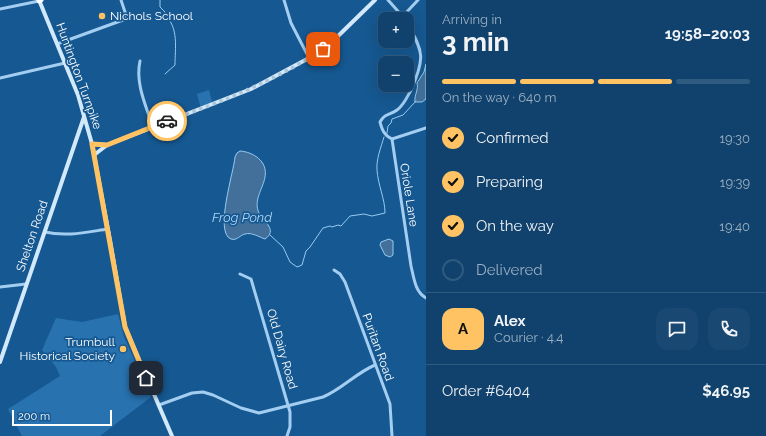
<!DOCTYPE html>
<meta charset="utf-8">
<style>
:root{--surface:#10426d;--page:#194972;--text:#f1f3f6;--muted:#9cb0c2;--line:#305b80;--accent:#ffc363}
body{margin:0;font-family:Raleway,sans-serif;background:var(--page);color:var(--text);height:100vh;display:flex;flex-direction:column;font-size:15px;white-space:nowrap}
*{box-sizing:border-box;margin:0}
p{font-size:13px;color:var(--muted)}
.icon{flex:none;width:22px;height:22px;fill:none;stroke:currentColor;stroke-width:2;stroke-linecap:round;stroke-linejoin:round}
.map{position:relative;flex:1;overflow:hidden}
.panel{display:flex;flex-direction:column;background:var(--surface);width:340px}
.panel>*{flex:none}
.buttons{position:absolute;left:378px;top:12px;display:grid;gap:8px}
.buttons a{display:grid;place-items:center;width:36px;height:36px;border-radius:8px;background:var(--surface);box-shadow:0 4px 16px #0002,0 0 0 1px var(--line);font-size:20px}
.scale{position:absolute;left:12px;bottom:10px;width:100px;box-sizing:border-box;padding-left:4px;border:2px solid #fff;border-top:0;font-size:11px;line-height:14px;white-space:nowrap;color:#fff;-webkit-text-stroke:3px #165891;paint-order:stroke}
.pin{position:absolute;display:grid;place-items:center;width:34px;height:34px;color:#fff;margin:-17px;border-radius:8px;box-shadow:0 2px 6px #0006}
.courier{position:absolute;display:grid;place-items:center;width:40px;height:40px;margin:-20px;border:3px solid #ffc363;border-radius:50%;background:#fff;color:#222;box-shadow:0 1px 5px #0007}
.summary em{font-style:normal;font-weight:700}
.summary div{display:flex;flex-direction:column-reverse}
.summary{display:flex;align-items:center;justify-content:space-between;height:68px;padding:0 16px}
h1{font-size:26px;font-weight:700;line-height:30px}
.bar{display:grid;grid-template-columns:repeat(4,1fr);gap:6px 4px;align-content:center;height:48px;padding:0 16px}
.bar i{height:5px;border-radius:3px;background:var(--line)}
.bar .selected{background:var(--accent)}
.bar p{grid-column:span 4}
.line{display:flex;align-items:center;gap:10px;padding:0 16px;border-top:1px solid var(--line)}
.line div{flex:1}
.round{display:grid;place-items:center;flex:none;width:42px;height:42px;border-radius:12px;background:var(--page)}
ol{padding:0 16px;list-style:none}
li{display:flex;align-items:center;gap:12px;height:44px}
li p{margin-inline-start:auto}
li .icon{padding:4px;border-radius:50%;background:var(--accent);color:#111;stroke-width:4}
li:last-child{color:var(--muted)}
li i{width:22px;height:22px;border:2px solid var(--line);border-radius:50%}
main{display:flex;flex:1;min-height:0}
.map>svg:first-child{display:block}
.green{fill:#2872b0}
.water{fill:#42709a;stroke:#96caf3}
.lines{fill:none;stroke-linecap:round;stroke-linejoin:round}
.stream{stroke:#96caf3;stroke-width:1}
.street{stroke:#a3cef1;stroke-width:3}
.secondary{stroke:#d2e8fb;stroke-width:4}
.highway{stroke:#fff;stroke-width:5}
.done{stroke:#adc5d8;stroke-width:4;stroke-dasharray:0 7.2}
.route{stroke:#ffc363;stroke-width:5}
.poi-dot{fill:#ffc363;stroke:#165891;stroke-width:1.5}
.labels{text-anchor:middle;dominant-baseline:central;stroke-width:3.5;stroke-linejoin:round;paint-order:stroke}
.poi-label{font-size:12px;fill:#fff;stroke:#165891;text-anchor:start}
.street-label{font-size:12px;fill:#fff;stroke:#165891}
.water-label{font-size:13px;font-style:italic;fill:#afd7f7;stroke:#165891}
</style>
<main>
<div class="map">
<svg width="426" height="436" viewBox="0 0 426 436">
<rect width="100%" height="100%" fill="#165891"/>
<g class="green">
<path d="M209 90 213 105 201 109 197 94Z"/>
<path d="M118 314 124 337 151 397 100 436H22L8 409 60 376 56 367 42 350 56 318 82 322Z"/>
</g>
<g class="water">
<path d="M426 64V99L422 102H415C414 95 419 89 417 83L424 72Z"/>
<path d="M240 151C253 152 268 161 265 177 263 189 253 200 259 213 264 222 278 230 265 239 259 237 252 232 245 234 240 235 237 241 231 239 214 233 234 171 235 157L237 153Z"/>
<path d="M389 239 393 241V255L390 257 385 255 380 245 381 242Z"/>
</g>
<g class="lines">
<g class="stream">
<path d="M160 0V7L165 12V15C179 28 175 48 175 65L165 74"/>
<path d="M387 133 388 126 391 123 392 119 403 115 416 101"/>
<path d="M270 235 283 247 290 262 297 267 302 265 306 251 310 247 323 228 330 226 332 227 338 225 341 226 350 216 364 214 372 216 385 213C385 199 378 185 377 170 376 160 381 147 384 137"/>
</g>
<g class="street">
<path d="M284 0 291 23 309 58"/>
<path d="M388 0 405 19"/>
<path d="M0 9 39 1"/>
<path d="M403 16 418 0"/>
<path d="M407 23C424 52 425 59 411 90 407 97 404 105 397 110 390 115 385 113 380 122 382 130 384 135 392 139L426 128"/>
<path d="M57 44 123 20 126 15 121 0"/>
<path d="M140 61C135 83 146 106 153 127"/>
<path d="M0 78 65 63"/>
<path d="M392 139 411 266C414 278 415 292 426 298"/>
<path d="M45 232C66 237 87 232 108 229"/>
<path d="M334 270 340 274 345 282 390 404 392 436"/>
<path d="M240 274 251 279 290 412V427L287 436"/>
<path d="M0 287 26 284"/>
<path d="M159 405 192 393 203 392 213 395 241 408 259 413 323 397C342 389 356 373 375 365"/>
</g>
<g class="secondary">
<path d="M39 0 78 95 92 144 110 240 125 327 172 436"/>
<path d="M92 144 107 145"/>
<path d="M94 155 107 145 251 89 309 58 335 39 375 0"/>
<path d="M0 362 84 117"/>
</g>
<path class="highway" d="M39 1 41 0"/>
</g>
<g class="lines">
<path class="done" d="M167 121C221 102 275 81 323 49"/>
<path class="route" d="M146 378 125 327 92 144 107 145 167 121"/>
</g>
<g class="poi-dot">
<circle cx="102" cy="16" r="4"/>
<circle cx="123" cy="349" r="4"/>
</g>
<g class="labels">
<g class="poi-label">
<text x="110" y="16">Nichols School</text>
<text x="115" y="342" text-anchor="end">Trumbull<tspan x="115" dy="14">Historical Society</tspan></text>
</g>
<g class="street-label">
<text transform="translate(79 76) rotate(70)">Huntington Turnpike</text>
<text transform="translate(409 195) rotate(81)">Oriole Lane</text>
<text transform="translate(32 236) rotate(-71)">Shelton Road</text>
<text transform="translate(378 347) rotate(70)">Puritan Road</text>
<text transform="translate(282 349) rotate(74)">Old Dairy Road</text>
</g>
<g class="water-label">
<text x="242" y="217">Frog Pond</text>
</g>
</g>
</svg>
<div class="buttons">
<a>+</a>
<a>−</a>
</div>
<div class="scale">200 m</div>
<div class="pin" style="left:323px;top:49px;background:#ea580c"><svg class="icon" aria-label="bag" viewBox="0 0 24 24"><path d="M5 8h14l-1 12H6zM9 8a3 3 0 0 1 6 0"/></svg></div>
<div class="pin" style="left:146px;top:378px;background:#1f2937"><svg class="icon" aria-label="home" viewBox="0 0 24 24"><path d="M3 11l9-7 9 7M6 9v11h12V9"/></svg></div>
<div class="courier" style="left:167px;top:121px"><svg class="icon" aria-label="car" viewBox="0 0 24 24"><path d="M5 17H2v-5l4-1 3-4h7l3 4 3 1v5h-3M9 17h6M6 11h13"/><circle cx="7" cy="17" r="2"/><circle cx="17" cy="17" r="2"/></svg></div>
</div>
<section class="panel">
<div class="summary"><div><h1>3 min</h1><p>Arriving in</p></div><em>19:58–20:03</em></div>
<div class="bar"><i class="selected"></i><i class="selected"></i><i class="selected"></i><i></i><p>On the way · 640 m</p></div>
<ol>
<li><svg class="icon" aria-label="check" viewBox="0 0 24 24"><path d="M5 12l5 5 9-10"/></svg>Confirmed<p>19:30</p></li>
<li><svg class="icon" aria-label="check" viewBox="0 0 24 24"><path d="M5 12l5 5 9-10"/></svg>Preparing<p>19:39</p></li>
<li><svg class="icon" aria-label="check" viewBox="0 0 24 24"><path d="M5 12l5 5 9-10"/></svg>On the way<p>19:40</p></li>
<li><i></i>Delivered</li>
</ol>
<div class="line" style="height:72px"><b class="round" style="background:var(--accent);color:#111">A</b><div><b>Alex</b><p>Courier · 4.4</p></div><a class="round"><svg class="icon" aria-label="chat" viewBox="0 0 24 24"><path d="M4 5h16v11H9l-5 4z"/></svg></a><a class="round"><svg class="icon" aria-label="phone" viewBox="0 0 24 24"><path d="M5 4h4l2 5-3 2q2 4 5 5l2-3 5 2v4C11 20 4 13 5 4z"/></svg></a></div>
<div class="line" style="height:52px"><div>Order #6404</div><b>$46.95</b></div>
</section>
</main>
